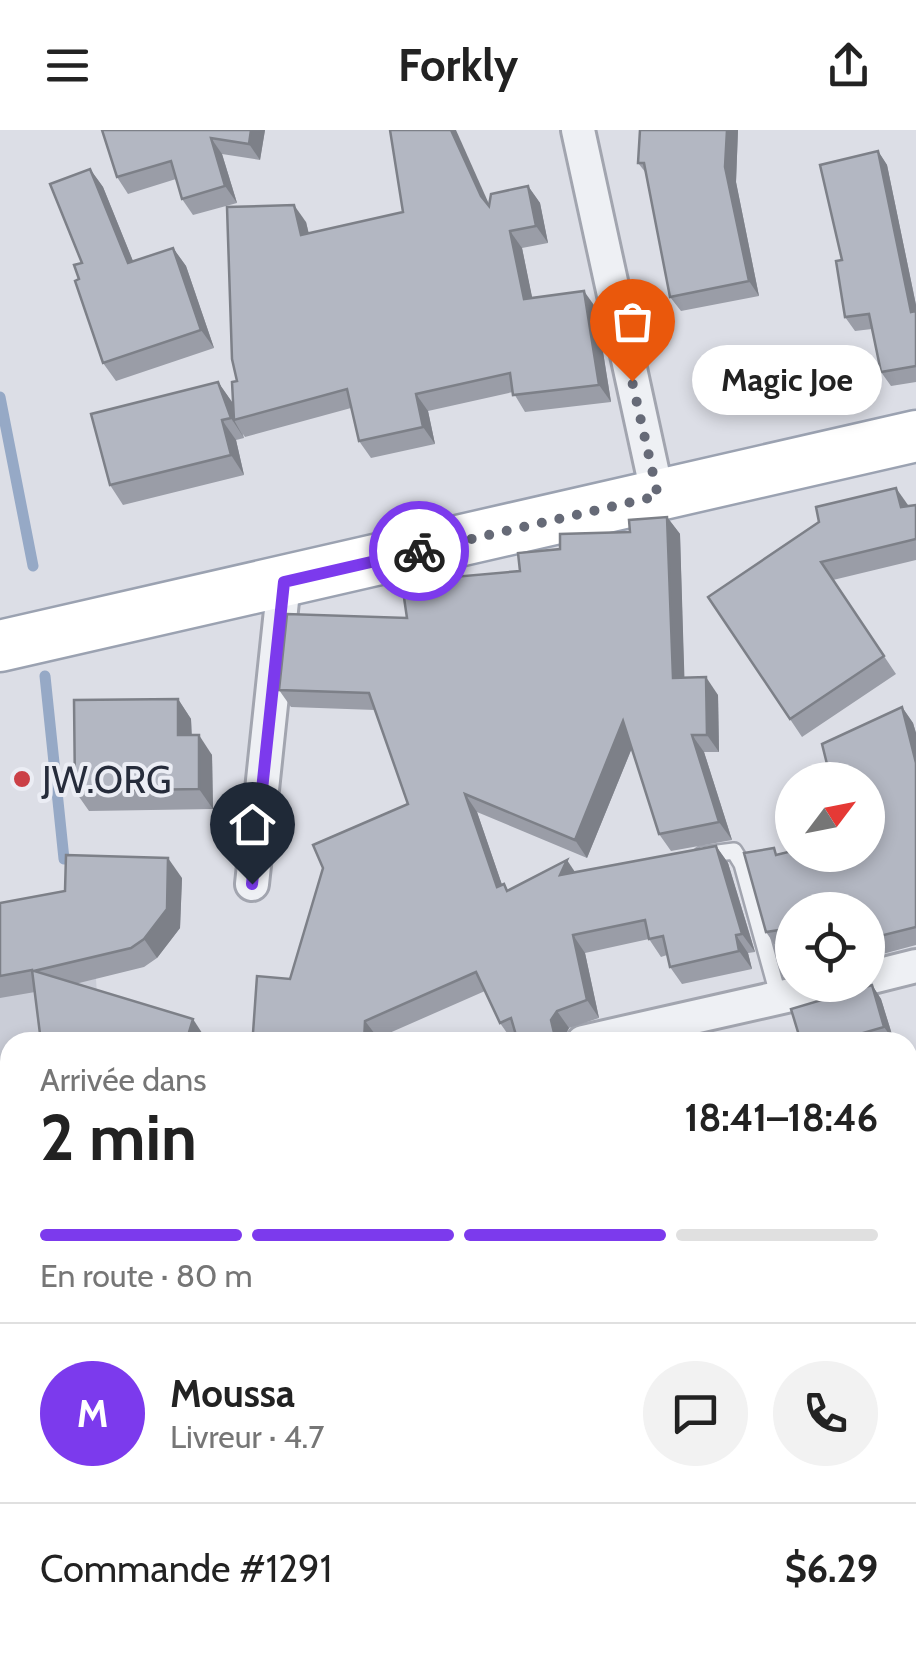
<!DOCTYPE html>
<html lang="fr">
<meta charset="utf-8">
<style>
:root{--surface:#fff;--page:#f2f2f2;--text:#222;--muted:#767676;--line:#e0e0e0;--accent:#7c3aed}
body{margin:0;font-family:Cabin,sans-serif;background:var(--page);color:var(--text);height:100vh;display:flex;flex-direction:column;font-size:38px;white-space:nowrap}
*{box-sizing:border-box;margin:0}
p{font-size:32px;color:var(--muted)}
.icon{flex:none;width:55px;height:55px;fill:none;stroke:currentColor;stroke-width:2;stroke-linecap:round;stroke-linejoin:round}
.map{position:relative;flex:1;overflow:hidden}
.details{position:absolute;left:0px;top:902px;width:918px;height:622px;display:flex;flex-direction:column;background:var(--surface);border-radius:30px 30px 0 0;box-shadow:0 5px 15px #0003}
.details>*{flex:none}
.needle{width:65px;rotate:58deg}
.buttons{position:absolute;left:775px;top:632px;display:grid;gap:20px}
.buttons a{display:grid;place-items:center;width:110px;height:110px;border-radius:50%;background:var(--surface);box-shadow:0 5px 15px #0003;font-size:50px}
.pin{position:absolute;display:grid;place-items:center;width:85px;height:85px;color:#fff;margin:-102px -42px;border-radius:50% 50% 50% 0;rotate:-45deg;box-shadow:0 0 10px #0007}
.pin .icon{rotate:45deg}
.courier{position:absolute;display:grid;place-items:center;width:100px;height:100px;margin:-50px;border:8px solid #7c3aed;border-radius:50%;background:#fff;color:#222;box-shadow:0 2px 12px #0007}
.bubble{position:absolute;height:70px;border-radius:35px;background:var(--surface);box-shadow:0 5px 15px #0003;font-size:32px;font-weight:700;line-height:70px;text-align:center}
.overview em{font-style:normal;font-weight:700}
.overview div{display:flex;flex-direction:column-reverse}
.overview{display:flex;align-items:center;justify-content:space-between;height:170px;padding:0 40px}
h1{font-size:65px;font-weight:700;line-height:75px}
.bar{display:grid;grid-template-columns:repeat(4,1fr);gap:15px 10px;align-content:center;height:120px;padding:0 40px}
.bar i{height:12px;border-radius:8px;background:var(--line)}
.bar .on{background:var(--accent)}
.bar p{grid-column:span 4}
.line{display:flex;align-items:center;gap:25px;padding:0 40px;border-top:2px solid var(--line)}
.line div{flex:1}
.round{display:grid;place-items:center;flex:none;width:105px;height:105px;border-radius:52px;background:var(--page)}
header{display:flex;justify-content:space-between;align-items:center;height:130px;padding:0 40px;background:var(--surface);font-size:45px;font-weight:700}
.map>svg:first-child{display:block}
.built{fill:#cacdd7}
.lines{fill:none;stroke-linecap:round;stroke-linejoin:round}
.stream{stroke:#96a9c6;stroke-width:11}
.service-casing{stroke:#a2a5af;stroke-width:20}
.minor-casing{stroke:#a2a5af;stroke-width:38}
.tertiary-casing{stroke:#a2a5af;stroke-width:45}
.primary-casing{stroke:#9ba2b1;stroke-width:55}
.service{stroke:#eef0f4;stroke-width:15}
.minor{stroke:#eef0f4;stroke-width:32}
.tertiary{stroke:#eef0f4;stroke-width:40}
.primary{stroke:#fff;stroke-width:50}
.wall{fill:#9a9da7}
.shaded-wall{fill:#7d8088}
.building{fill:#b3b7c2;stroke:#7d8088;stroke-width:2.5}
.done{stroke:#666a77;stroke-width:10;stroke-dasharray:0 18}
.route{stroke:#7c3aed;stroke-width:12}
.poi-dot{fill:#cb4047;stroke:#ebedf4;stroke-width:4}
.labels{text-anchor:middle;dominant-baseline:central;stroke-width:8;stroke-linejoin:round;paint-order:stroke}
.poi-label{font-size:38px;fill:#262c3b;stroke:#ebedf4;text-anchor:start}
</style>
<header><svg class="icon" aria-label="menu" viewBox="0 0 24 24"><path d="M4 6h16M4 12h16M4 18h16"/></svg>Forkly<svg class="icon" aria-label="share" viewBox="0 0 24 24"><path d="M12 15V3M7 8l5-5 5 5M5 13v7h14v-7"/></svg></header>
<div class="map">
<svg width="916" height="1524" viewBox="0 0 916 1524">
<rect width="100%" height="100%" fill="#dcdee6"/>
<path class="built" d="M95 833 100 912H10V999L0 1000V845Z"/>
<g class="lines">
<g class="stream">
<path d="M0 267 33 436"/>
<path d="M45 546 64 729"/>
</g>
<defs>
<path id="service" d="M702 725 734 721 742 734 779 868"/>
<g id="minor">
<path d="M578 0 658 367"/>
<path d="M252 754 284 452"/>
<path d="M868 848 916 836"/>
<path d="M583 912 835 855"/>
<path d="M908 1287 916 1285"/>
</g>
<g id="tertiary">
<path d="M0 1491H10"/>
<path d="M581 1515 795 1524"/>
</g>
<path id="primary" d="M0 516 916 306"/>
</defs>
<use href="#service" class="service-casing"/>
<use href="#minor" class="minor-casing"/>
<use href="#tertiary" class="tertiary-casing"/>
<use href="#primary" class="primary-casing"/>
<use href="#service" class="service"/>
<use href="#minor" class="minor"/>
<use href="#tertiary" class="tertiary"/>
<use href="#primary" class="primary"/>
</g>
<g class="wall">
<path d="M102 0H265L260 30 222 24 237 73 193 85 182 69 176 49 128 64 117 47Z"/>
<path d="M640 0H738L736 52 759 166 681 181 670 167 646 43 638 33Z"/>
<path d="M878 21 887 35 916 175V252L891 256 881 242 872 199 855 201 845 187 842 130Z"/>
<path d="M90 39 103 57 133 131 173 118 186 136 214 218 116 251 103 233 79 149 82 133Z"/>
<path d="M528 56 540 73 548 113 522 118 532 168 596 178 611 272 525 282 513 262 428 281 435 314 371 328 359 311 351 278 245 307 243 304 244 308 236 310 244 345 123 375 110 355 218 252 232 272 237 251 306 92 309 104 489 75Z"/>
<path d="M916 375V430L833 450 896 544 802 607 708 467 908 376Z"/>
<path d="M667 387 680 404 684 548 718 565 719 622H704L732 710 671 721 659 704 632 618 587 728 477 682 502 755 508 760 575 743 716 716 728 733 755 822 748 823 752 839 682 854 670 837 667 825 661 827 649 809 585 823 599 888 569 898 564 907 565 912 516 908 512 910 500 893 485 861 378 908 377 912H260L253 903 408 674 375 580 291 577 279 560 407 488 453 439 458 447 520 441 560 419 630 402Z"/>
<path d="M178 569 191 589 192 605 212 625 213 679 89 681 75 661Z"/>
<path d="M902 577 913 593 916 603V815L868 828V780H792V815L777 818 766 802 778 724 868 725Z"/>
<path d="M182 748 180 798 157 828 144 837 75 854 206 909 35 862 0 868V773Z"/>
<path d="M872 855 881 869 894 911 889 912H801Z"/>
<path d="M10 941V1000L0 1001V942Z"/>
<path d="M908 1006 916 1036V1175L908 1178Z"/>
<path d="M916 1346V1472L908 1460V1348Z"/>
</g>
<g class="shaded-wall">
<path d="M251 0H265L260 30 249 14Z"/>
<path d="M451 0H456L493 83 481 66Z"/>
<path d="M727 0H738L736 52 759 166 749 151 725 37Z"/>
<path d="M211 8 222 24 237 73 225 56Z"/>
<path d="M878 21 887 35 916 175V190L911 182Z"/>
<path d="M90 39 103 57 141 151 128 133Z"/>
<path d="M528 56 540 73 548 113 536 96Z"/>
<path d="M294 75 306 92 313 122 301 105Z"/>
<path d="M510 101 522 118 536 186 524 169Z"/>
<path d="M173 118 186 136 214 218 201 200Z"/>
<path d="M584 161 596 178 611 272 599 255Z"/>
<path d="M218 252 232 272 234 290 244 308 231 288Z"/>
<path d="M416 264 428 281 435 314 423 297Z"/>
<path d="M222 290 236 310 244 345 231 325Z"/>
<path d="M896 358 908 375 913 395 901 377Z"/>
<path d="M667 387 680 404 685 566 673 548Z"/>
<path d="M706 547 718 565 719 622 707 605Z"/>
<path d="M178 569 191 589 192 625 178 605Z"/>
<path d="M902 577 913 593 916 603V633Z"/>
<path d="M623 591 636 608 587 728 575 710Z"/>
<path d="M199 605 212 625 213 679 199 659Z"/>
<path d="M692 605 704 622 732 710 719 692Z"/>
<path d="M465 664 477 682 509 775 497 757Z"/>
<path d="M716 716 728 733 755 822 742 804Z"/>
<path d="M168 728 182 748 180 798 157 828 144 809Z"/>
<path d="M567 730 579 748 560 745Z"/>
<path d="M573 805 585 823 599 888 587 870Z"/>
<path d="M736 805 748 823 752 839 739 821Z"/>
<path d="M872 855 881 869 894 911 884 897Z"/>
<path d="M557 881 569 898 564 907 565 912 555 907 551 890Z"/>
<path d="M193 889 206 909 205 912H186Z"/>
<path d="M365 891 378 908 377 912H364Z"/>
<path d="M908 1006 916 1036V1059L908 1032Z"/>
</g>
<g class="building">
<path d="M102 0H251L249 14 211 8 225 56 182 69 171 31 117 47Z"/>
<path d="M390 0H451L481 66 489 76 491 64 528 56 536 96 510 101 524 169 584 161 599 255 513 265 510 243 416 264 423 297 359 311 347 259 234 290 232 252 237 251 232 229 227 77 294 75 301 105 403 82Z"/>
<path d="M640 0H727L725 37 749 151 670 167 644 33H638Z"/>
<path d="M878 21 911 182 916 181V236L881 242 869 184 845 187 836 131 842 130 820 35Z"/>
<path d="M90 39 128 133 173 118 201 200 103 233 75 151 79 149 74 135 82 133 50 54Z"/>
<path d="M218 252 231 288 222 290 231 325 110 355 91 284Z"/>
<path d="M896 358 901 377 916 375V409L821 432 884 526 790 589 708 467 819 392 816 377Z"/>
<path d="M667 387 673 548 706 547 707 605H692L719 692 659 704 623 591 575 710 465 664 497 757 504 754 507 761 567 730 560 745 716 716 742 804 736 805 739 821 670 837 663 806 649 809 645 790 573 805 587 870 557 881 551 890 555 907 564 912H518L511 888 500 893 476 842 365 891 364 912H317L318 908 253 903 257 846 290 849 323 738 313 715 408 674 369 563 279 560 287 484 407 488 401 447 453 439 454 447 520 441 518 423 560 419V404L630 402 629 390Z"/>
<path d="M178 569V605H199V659L75 661 74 570Z"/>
<path d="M902 577 916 633V797L868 809V780H792V798L766 802 744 723 774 718 776 725 792 721V725H868V650H831L822 614Z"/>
<path d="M66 725 168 728 167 779 144 809 131 818 34 841 193 889 186 912H41L32 840 0 846V773L65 761Z"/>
<path d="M872 855 884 897 832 912H801L791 879Z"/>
<path d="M596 909V912H574Z"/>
<path d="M10 941V986L4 979 0 980V942Z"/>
<path d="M10 1009V1208L4 1190 0 1166V1017Z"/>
<path d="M908 1032 914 1056H916V1153L908 1156Z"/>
<path d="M916 1346V1460H908V1348Z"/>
<path d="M331 1519 334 1524H320Z"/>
</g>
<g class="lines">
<path class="done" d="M419 421 658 366 632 251"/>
<path class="route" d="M252 754 284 452 419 421"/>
</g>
<circle class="poi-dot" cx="22" cy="649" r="10"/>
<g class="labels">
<g class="poi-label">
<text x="42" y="649">JW.ORG</text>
</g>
</g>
</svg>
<div class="buttons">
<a><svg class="needle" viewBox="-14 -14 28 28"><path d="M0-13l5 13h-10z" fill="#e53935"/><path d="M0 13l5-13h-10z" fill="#767676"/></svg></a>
<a><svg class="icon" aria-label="locate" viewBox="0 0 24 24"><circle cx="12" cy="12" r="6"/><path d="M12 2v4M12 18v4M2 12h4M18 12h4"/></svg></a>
</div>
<div class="pin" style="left:632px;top:251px;background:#ea580c"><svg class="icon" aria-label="bag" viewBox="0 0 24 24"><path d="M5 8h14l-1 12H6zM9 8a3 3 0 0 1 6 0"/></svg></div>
<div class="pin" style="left:252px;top:754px;background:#1f2937"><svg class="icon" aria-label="home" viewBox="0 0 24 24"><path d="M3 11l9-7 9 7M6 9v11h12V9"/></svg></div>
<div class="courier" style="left:419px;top:421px"><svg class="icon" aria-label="bike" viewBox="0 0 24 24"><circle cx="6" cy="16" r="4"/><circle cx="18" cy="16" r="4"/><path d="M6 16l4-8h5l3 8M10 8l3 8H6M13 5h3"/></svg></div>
<div class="bubble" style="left:692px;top:215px;width:190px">Magic Joe</div>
<section class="details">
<div class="overview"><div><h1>2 min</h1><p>Arrivée dans</p></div><em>18:41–18:46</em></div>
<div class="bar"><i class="on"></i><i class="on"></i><i class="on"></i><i></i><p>En route · 80 m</p></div>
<div class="line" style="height:180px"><b class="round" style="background:var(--accent);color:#fff">M</b><div><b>Moussa</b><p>Livreur · 4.7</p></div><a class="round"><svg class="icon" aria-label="chat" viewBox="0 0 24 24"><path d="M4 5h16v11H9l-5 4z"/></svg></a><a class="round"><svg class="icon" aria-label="phone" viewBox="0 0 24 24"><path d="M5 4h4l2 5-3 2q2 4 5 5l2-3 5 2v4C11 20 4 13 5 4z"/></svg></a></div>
<div class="line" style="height:130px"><div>Commande #1291</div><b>$6.29</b></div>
</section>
</div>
